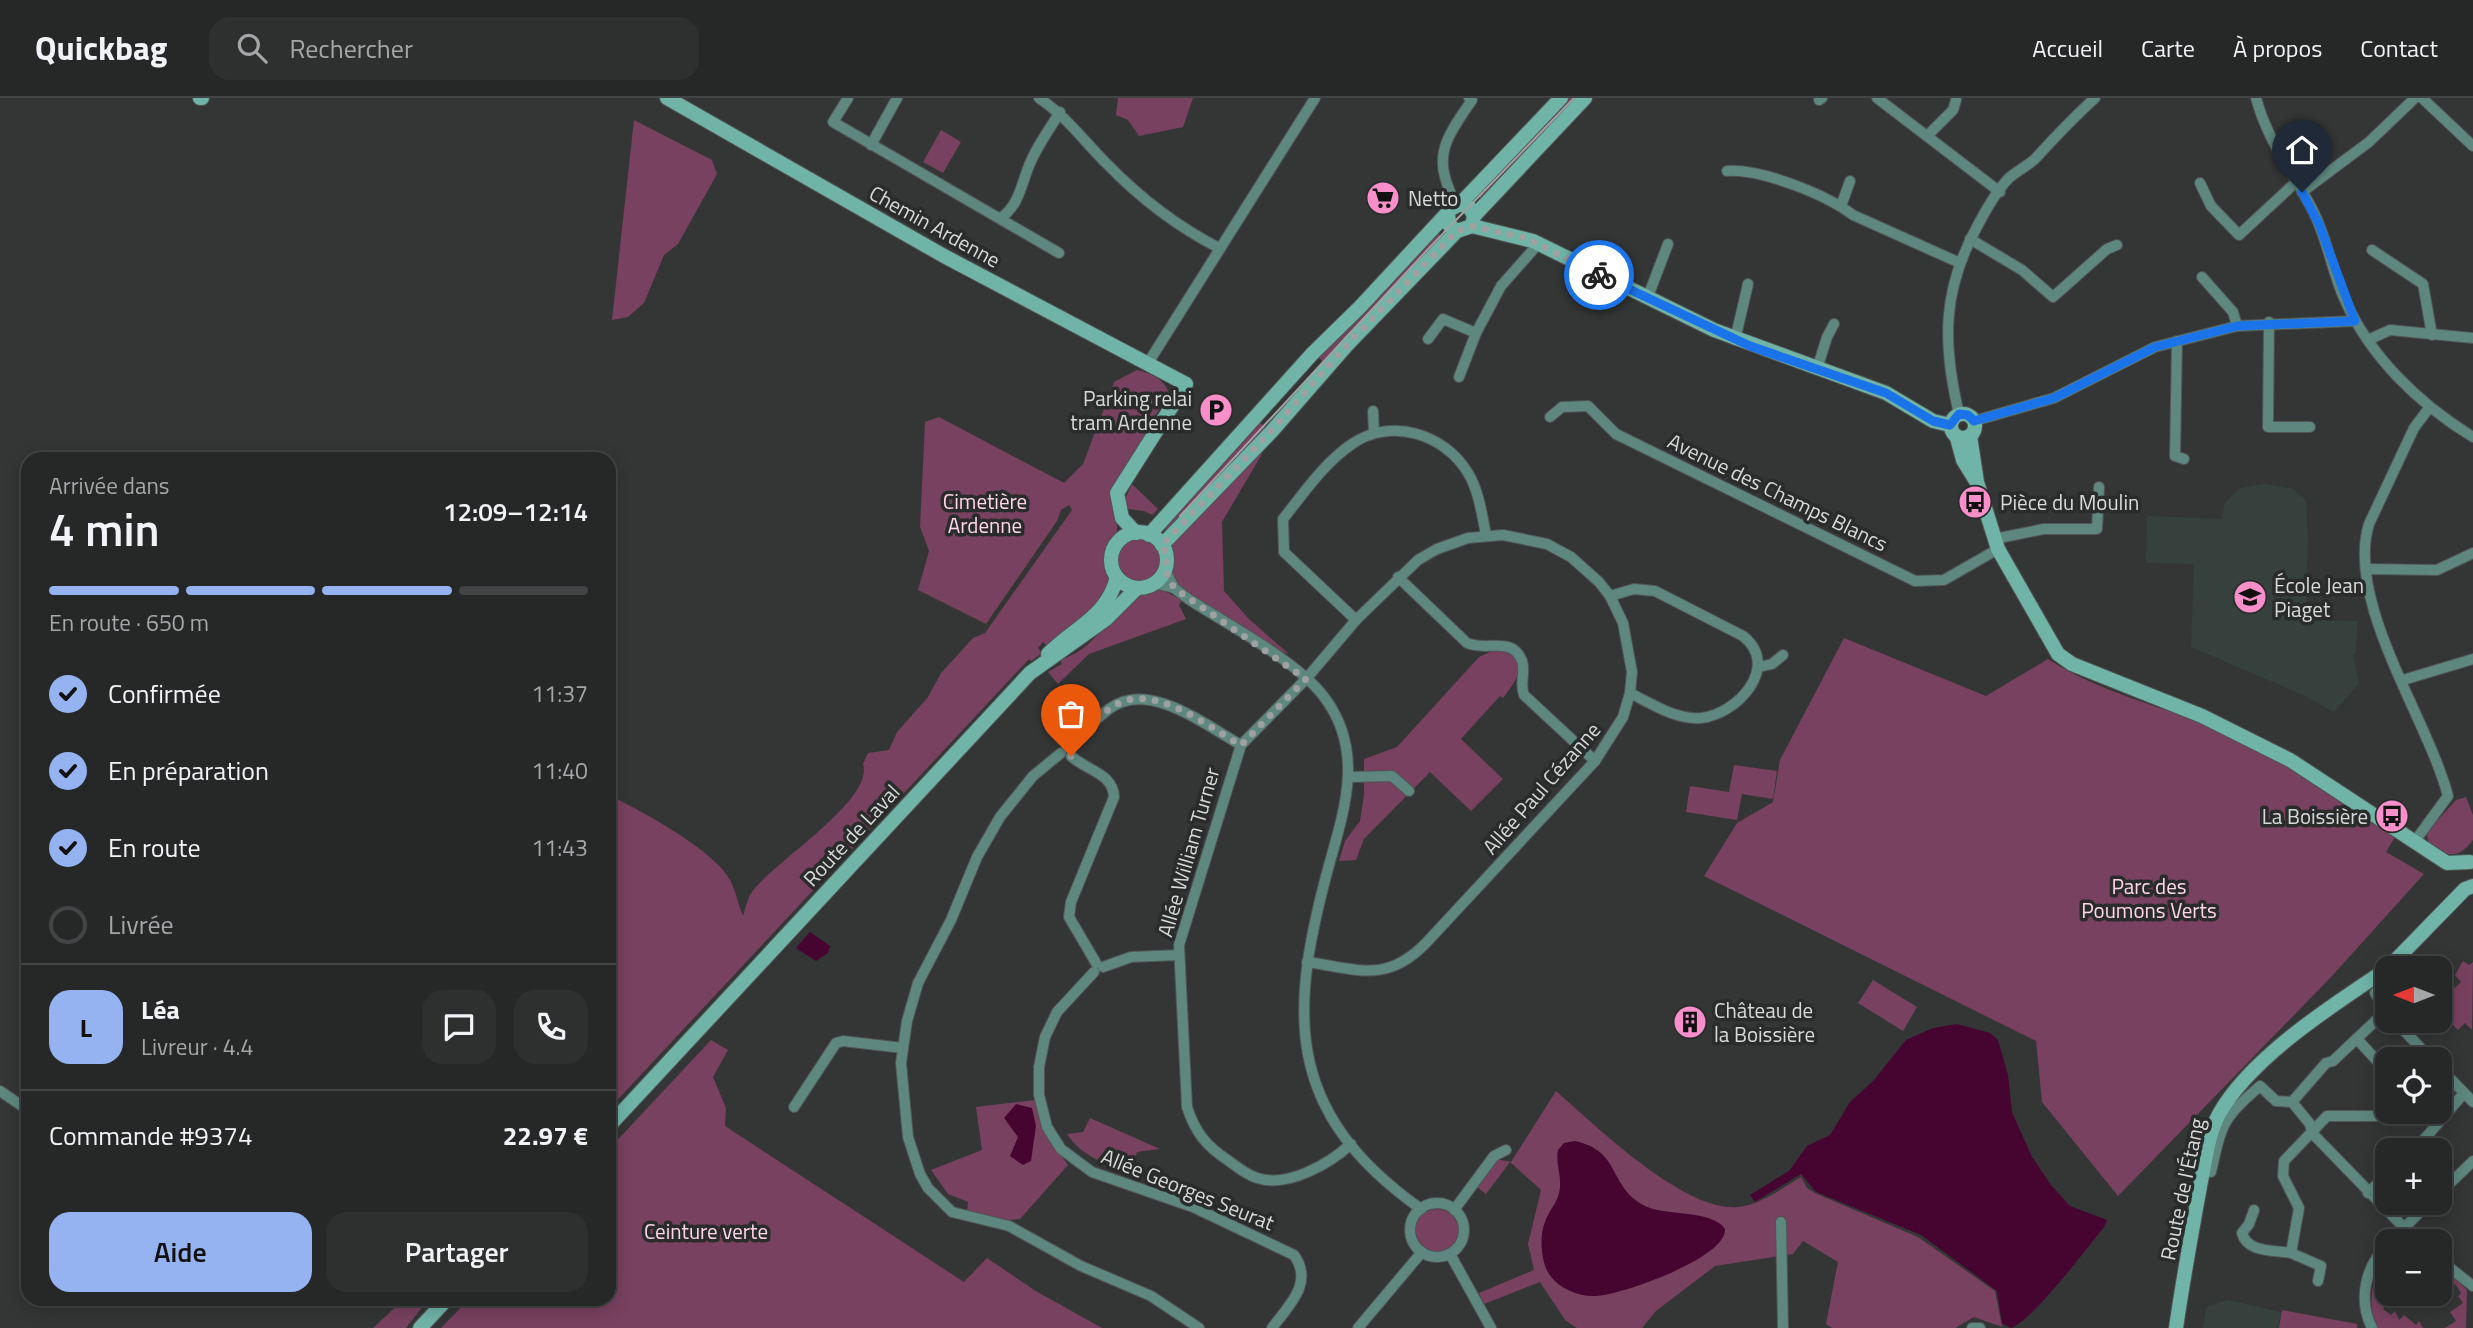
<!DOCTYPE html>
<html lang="fr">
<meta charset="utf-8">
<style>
:root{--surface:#262828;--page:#2e3030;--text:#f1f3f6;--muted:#a4a6a8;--line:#424445;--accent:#95b2f1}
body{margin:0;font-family:"Titillium Web",sans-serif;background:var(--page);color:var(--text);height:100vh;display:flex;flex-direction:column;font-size:26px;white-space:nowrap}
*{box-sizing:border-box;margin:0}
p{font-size:23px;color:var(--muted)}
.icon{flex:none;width:38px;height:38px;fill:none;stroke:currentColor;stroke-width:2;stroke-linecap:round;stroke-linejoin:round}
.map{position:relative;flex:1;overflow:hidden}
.panel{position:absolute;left:21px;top:354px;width:595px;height:854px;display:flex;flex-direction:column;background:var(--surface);border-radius:21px;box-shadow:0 4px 18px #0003,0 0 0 2px var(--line)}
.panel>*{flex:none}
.needle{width:46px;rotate:270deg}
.buttons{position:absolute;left:2375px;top:858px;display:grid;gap:14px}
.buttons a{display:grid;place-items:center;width:77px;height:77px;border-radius:14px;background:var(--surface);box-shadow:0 4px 18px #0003,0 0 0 2px var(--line);font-size:35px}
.pin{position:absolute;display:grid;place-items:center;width:60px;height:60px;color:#fff;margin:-72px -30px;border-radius:50% 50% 50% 0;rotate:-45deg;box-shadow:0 0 7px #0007}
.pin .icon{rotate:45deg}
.courier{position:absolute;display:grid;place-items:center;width:70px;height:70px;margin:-35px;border:5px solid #1a73e8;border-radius:50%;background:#fff;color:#222;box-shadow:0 2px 9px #0007}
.headline em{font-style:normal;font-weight:600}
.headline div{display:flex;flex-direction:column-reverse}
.headline{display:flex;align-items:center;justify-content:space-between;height:119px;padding:0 28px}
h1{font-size:46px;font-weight:600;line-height:52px}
.bar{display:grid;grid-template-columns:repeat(4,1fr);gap:10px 7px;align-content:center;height:84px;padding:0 28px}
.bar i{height:9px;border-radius:5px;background:var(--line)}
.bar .current{background:var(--accent)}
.bar p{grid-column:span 4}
.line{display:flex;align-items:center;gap:18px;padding:0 28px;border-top:2px solid var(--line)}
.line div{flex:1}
.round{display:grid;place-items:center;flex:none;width:74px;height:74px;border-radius:21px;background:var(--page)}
ol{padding:0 28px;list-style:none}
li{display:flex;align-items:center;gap:21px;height:77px}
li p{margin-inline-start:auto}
li .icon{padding:7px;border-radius:50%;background:var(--accent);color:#111;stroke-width:4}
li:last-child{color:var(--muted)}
li i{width:38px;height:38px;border:4px solid var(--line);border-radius:50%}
.action{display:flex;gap:14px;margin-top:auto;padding:14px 28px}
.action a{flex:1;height:80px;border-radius:21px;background:var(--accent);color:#111;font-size:28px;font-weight:600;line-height:80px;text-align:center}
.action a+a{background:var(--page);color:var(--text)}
header{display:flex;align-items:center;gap:42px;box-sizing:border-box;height:98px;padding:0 35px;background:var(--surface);border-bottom:2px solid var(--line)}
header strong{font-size:33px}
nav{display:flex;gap:38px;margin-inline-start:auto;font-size:24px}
.search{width:490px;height:63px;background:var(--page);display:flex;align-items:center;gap:18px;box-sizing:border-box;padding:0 24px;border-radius:21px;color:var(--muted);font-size:26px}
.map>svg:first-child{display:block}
.built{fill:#36413e}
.green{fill:#78415f}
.water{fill:#460530}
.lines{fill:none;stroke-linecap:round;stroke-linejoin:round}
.street-casing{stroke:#515453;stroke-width:12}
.secondary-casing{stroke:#515453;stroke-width:16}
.street{stroke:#5d877f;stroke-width:10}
.secondary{stroke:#70b4a8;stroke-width:14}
.tram{stroke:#a1a3a3;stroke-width:2}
.done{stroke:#9ea1a0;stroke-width:7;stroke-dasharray:0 12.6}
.route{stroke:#1a73e8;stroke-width:9}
.labels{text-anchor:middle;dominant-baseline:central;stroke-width:7;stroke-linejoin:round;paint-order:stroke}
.poi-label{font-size:21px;fill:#d8dada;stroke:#292c2b;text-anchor:start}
.street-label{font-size:21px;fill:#d8dada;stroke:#292c2b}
.park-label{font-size:21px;fill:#ffd5ea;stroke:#292c2b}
</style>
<header>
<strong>Quickbag</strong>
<div class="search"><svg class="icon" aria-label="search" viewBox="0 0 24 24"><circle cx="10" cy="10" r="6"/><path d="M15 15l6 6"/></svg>Rechercher</div>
<nav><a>Accueil</a><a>Carte</a><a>À propos</a><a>Contact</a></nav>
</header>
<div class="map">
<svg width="2473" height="1230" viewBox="0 0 2473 1230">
<rect width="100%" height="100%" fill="#333635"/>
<g class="built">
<path d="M2265 386 2293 391 2306 402 2308 437 2306 522 2357 523 2356 555 2353 557 2359 585 2334 614 2303 597 2191 549 2194 466 2146 465 2147 418 2221 421 2225 405 2240 390Z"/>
<path d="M2228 1202 2281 1214 2278 1230H2203L2206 1209Z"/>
</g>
<g class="green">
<path d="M1118 0H1193L1183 29 1139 38 1128 22 1116 17Z"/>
<path d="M1566 0H1576L1481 101 1476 96Z"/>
<path d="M634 22 712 62 717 76 678 146 664 157 644 205 628 219 612 222Z"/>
<path d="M941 32 961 44 943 75 923 64Z"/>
<path d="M1436 133 1443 140 1325 266 1318 259Z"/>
<path d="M1137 272C1150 275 1167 282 1169 297L1144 334 1147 338 1117 385V433L1105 455 1110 482 1106 500 1047 548 1043 544 1038 550 1042 555 1031 563 1029 561 609 1011V697C641 713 713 751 730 782 736 793 738 807 743 818 745 811 747 803 750 797 767 768 875 703 863 666L868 655 889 652 897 634 928 599 941 575 973 540 985 535 1072 412 1069 407 1061 412 1057 423 986 526 918 492 929 453 920 429 925 324 939 319 1064 385 1083 366 1114 284Z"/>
<path d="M1258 323 1265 329 1169 433 1161 427Z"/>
<path d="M1259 352 1262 356 1222 424 1224 493 1250 522 1289 556C1265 546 1188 503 1175 482 1169 473 1173 456 1172 444Z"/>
<path d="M1132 386 1158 411 1152 417 1144 413 1128 411 1125 401Z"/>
<circle cx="1139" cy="462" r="22"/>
<path d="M1162 492 1182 502 1179 507 1186 521 1089 556 1058 586 1048 574 1062 566 1060 562C1095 552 1109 516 1135 499 1141 495 1155 493 1162 492Z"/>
<path d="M1844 540 1986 598 2048 561C2100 595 2163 608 2221 633 2284 659 2339 700 2395 739L2386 754 2424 776 2332 878 2118 1098 2042 1004 2036 943 1704 778 1737 725 1773 704 1780 662Z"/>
<path d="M1498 550C1529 562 1520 579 1503 600L1500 598 1461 641 1503 681 1471 713 1430 674 1364 741 1356 762 1339 763 1345 743 1360 723 1364 697V661L1397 649 1479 559Z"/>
<path d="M1734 667 1777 673 1773 701 1742 696 1737 722 1686 714 1690 688 1729 694Z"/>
<path d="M2466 699 2473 717V742C2459 760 2451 759 2431 750L2426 735 2456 702Z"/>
<path d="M2463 863 2469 867 2473 864 2472 932 2465 925 2458 932 2452 926 2447 928 2443 923 2451 915 2444 908 2440 911V890L2443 893 2449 887 2455 890 2461 884 2455 877Z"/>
<path d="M1873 882 1917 909 1903 933 1858 905Z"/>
<path d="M711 942 728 952 713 979 726 1010 725 1028 964 1184 987 1160 1034 1192 1102 1230H441L469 1201 609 1200V1051Z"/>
<path d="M1556 993C1596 1028 1684 1114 1738 1109 1761 1107 1782 1090 1801 1079L1807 1090 1817 1096 1918 1139 1995 1193 2002 1229 1974 1219 1955 1230H1832L1826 1226 1838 1164 1803 1143 1793 1156 1715 1168 1656 1213 1642 1230H1577L1565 1222 1540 1184 1484 1206 1479 1195 1534 1172 1528 1146 1541 1092 1510 1064 1486 1096 1477 1089 1496 1061 1511 1064Z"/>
<path d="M1035 1002 1052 1045 1068 1067 1020 1121 1009 1122 967 1113 968 1104 948 1096 931 1072 982 1052 976 1009Z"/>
<path d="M1090 1020 1160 1051 1137 1054 1130 1075C1105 1065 1082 1059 1067 1036L1083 1034Z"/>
<circle cx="1437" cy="1133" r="22"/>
<path d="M2387 1156V1195H2394L2383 1211 2391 1217 2395 1213 2399 1222 2404 1217 2416 1227 2419 1223 2423 1230H2377C2366 1204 2372 1179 2387 1156Z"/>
<path d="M2445 1171 2467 1192 2466 1230H2445L2456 1223 2450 1214 2463 1205 2458 1198 2461 1195 2455 1186 2449 1189 2450 1194 2440 1182V1175Z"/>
<path d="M404 1201 426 1204 406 1230H373Z"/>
<path d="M2282 1212 2357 1226V1230H2279Z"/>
</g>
<g class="water">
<path d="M810 834 830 848 828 855 816 863 796 850Z"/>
<path d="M1957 926 1990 935 1998 942 2008 977 2012 1014 2032 1059 2051 1087 2070 1108 2107 1122 2104 1129C2087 1150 2032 1223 2011 1230L2002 1225 1997 1193 1921 1137 1816 1094 1801 1076 1755 1104 1750 1097 1789 1073 1807 1048 1830 1037 1850 1004 1873 983 1906 942 1933 930Z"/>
<path d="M1016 1006 1032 1010 1036 1028 1031 1063 1023 1067 1010 1058 1018 1039 1004 1020Z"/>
<path d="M1575 1043C1621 1053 1608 1087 1643 1107 1665 1119 1712 1111 1725 1131 1727 1160 1621 1197 1596 1198 1579 1199 1559 1191 1549 1176 1541 1164 1539 1138 1545 1124 1548 1114 1557 1105 1559 1095 1563 1080 1555 1066 1558 1052L1564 1045Z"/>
</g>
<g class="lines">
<defs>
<g id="street">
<path d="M848 0 833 24 1059 155"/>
<path d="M1039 0C1066 18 1083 42 1106 65 1138 98 1178 129 1219 150"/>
<path d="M1877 0 2000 94"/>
<path d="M2256 0C2268 44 2291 71 2311 109 2327 138 2331 171 2344 200 2370 259 2419 306 2473 339"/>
<path d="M2422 0 2473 48"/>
<path d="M1819 2 1822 0"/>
<path d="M1927 38 1953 12 1956 2"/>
<path d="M871 47 897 0"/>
<path d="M1727 73C1762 71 1825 96 1853 117L1960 165"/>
<path d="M2200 85 2211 108 2239 137 2295 85"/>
<path d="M2302 94 2369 44 2415 0"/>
<path d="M1841 108 1850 83"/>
<path d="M1451 111C1454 96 1448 92 1445 79 1436 49 1456 26 1472 2L1469 0"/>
<path d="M1001 120C1018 107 1020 92 1027 73 1034 52 1049 32 1060 14"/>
<path d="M1970 141 2022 172 2053 199 2107 151 2117 147"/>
<path d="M2372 152 2423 186 2432 237"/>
<path d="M2202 179 2233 214 2237 228"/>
<path d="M1647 201 1668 146"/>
<path d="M2269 224 2268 329H2310"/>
<path d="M1428 241 1443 221 1476 235 1501 188 1539 145"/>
<path d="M1735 242 1748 186"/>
<path d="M2368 242 2390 232 2473 240"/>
<path d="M2177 243 2175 358 2184 361"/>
<path d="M1148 265 1315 0"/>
<path d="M1817 271 1827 239 1834 226"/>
<path d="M1459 279 1476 235"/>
<path d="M1373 313 1374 335"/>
<path d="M1959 316C1942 244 1942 191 1979 125 1987 110 1997 92 2009 80 2017 73 2027 68 2035 61 2054 40 2074 19 2095 0"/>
<path d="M1550 319 1562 309 1588 308 1616 336 1915 483 1944 482 1998 451"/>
<path d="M1974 323 2054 300 2155 249 2237 228 2355 223"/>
<path d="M1994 441 2044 431H2097L2099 389"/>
<path d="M2366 471 2437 472 2473 455"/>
<path d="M1165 472 1174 490 1187 500C1226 526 1302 565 1327 603 1362 653 1346 707 1331 760 1289 911 1281 1012 1421 1111"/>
<path d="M1398 479 1467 545C1487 554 1512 537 1522 563 1526 575 1519 585 1524 597L1595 663"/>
<path d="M1154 485 1174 490"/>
<path d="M1610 498 1634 491 1655 493 1743 538C1781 568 1738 616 1701 620 1676 622 1652 606 1630 595"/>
<path d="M1356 522 1284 454 1283 421C1303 396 1325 364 1352 346 1391 319 1445 336 1468 375 1479 393 1482 417 1486 437"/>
<path d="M1759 569 1772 566 1783 557"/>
<path d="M2403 582 2473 561"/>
<path d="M1070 648C1083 636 1095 621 1109 611 1148 581 1205 627 1241 647"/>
<path d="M1061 655 1033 678 1000 719 977 759 951 822 918 885 907 923 901 965 908 1039 920 1076 928 1090 952 1114 1009 1128 1081 1168 1151 1198 1199 1230"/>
<path d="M1071 658C1087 673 1113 675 1114 699L1071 804 1069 819 1096 865"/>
<path d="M1350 679 1392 678 1409 693"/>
<path d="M2415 743 2448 698C2428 621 2345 504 2369 426L2414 330 2429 310"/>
<path d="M1307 864C1358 871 1386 886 1426 845L1595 663 1623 619 1630 595 1632 574 1623 525 1610 498 1599 484 1571 459 1547 446 1503 437 1468 440 1437 451 1418 462 1356 522 1306 581 1241 647 1179 847 1187 1009C1195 1034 1206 1048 1229 1063 1237 1069 1247 1077 1257 1080 1288 1090 1329 1066 1351 1046"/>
<path d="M1103 869 1131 859 1179 857"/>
<path d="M1094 874 1057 914 1045 939 1039 969V997L1047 1029 1061 1051 1092 1074 1193 1109 1294 1157C1314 1185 1289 1207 1272 1230"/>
<path d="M2375 895 2387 914"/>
<path d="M2386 913 2333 963 2326 965 2292 1004 2310 1026 2312 1035 2417 1143"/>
<path d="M2394 922 2431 961"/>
<path d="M2357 941 2379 965"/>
<path d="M2440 970 2473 1004"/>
<path d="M0 993 28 1012"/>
<path d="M794 1009 836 945 843 943 903 950"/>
<path d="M2415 1052 2464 995"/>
<path d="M2211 1074C2222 1025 2222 1021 2260 988L2276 1003 2292 1004"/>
<path d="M2368 1095 2387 1076"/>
<path d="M2440 1095 2473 1063"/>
<circle cx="1437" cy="1132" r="27"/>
<path d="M1454 1112 1494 1058 1506 1052"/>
<path d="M2254 1112 2249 1126 2242 1135C2247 1155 2274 1152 2291 1155"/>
<path d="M1781 1124 1783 1230"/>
<path d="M2391 1143 2430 1104"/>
<path d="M1450 1156 1491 1230"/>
<path d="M2440 1162 2473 1188"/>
<path d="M2318 1183 2321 1168 2291 1155 2299 1110 2283 1078 2284 1063 2327 1018H2395L2400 1013"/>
<path d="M2417 1196V1195"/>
<path d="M1358 1230 1422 1154"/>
<path d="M1972 1230H1980"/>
<path d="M2372 1230C2358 1202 2365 1169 2387 1147"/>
</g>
<g id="secondary">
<path d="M200 0H202"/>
<path d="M667 0 944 158 1186 286 1117 395 1122 420 1136 435"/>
<path d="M1460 106 1561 0"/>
<path d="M1474 118 1585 0"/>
<path d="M1472 128 1533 143 1714 232 1886 295 1933 323 1950 327"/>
<circle cx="1963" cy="328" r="12"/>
<path d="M1970 338 1977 384 1998 451 2058 556 2072 566 2202 618 2290 662 2447 765 2470 764"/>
<path d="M1957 340 1963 362 1976 383"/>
<circle cx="1139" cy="462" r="28"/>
<path d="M1149 437 1312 256 1360 209 1451 111 1460 106 1470 110 1474 118 1472 128 1457 133 1449 127 1448 115"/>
<path d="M1162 447 1272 333 1347 247 1457 133"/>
<path d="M1048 556C1076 528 1107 519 1117 479"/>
<path d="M2388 870 2465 791 2473 788"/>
<path d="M609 1028 1030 575 1106 521 1137 490"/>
<path d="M420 1230 448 1200"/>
<path d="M2176 1230C2183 1181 2192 1132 2201 1083 2206 1061 2208 1036 2219 1016 2251 959 2333 907 2387 871"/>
</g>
</defs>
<use href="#street" class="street-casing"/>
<use href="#secondary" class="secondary-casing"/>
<use href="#street" class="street"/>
<use href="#secondary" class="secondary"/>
<path class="tram" d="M1180 418 1431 148 1574 0"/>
</g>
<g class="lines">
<path class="done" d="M1071 658 1073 654 1070 648C1083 636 1095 621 1109 611 1150 580 1204 627 1241 647L1306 581 1174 490 1165 472 1167 458 1162 447 1272 332 1347 247 1457 133 1472 128 1526 140 1599 177"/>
<path class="route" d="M1599 177 1750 248 1886 295 1933 323 1950 327 1959 316 1968 317 1974 323 2054 300 2155 249 2237 228 2355 223 2319 126 2302 94"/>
</g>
<defs>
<symbol id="supermarket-disc" viewBox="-11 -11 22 22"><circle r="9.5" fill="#f98fca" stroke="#292c2b"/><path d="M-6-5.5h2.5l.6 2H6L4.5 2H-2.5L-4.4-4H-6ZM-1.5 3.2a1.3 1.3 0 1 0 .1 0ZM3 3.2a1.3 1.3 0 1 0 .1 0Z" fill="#111"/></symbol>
<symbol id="parking-disc" viewBox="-11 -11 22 22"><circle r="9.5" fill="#f98fca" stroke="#292c2b"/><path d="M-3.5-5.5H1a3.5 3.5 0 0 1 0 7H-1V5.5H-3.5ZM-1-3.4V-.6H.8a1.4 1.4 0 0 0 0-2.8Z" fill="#111"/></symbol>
<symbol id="bus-disc" viewBox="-11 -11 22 22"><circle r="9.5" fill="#f98fca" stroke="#292c2b"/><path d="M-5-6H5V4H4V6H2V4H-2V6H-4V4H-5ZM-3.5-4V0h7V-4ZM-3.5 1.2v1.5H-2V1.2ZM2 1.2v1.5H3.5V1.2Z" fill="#111"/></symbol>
<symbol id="school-disc" viewBox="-11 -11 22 22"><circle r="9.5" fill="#f98fca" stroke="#292c2b"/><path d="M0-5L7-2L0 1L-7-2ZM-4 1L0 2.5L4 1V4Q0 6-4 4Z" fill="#111"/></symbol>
<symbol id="building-disc" viewBox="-11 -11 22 22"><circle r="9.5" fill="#f98fca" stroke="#292c2b"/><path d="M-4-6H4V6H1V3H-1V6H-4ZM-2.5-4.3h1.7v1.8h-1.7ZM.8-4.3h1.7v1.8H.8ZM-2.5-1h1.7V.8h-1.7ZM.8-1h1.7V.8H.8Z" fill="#111"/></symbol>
</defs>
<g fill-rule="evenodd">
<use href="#supermarket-disc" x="1364" y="81" width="38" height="38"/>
<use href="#parking-disc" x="1197" y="293" width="38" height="38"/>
<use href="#bus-disc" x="1956" y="385" width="38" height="38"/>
<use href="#school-disc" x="2231" y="480" width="38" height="38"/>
<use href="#bus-disc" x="2373" y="699" width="38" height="38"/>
<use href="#building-disc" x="1671" y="905" width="38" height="38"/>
</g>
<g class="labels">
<g class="poi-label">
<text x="1408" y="100">Netto</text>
<text x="1192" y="300" text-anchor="end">Parking relai<tspan x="1192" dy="24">tram Ardenne</tspan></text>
<text x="2000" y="404">Pièce du Moulin</text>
<text x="2274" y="487">École Jean<tspan x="2274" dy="24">Piaget</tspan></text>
<text x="2368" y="718" text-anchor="end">La Boissière</text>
<text x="1714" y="912">Château de<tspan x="1714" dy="24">la Boissière</tspan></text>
</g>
<g class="street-label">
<text transform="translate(935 128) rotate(29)">Chemin Ardenne</text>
<text transform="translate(1778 394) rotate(26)">Avenue des Champs Blancs</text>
<text transform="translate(1541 690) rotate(-49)">Allée Paul Cézanne</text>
<text transform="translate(851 737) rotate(-47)">Route de Laval</text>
<text transform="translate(1188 754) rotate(-74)">Allée William Turner</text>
<text transform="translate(1188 1091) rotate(22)">Allée Georges Seurat</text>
<text transform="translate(2182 1091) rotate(-78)">Route de l'Étang</text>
</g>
<g class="park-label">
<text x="985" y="403">Cimetière<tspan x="985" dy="24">Ardenne</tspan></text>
<text x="2149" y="788">Parc des<tspan x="2149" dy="24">Poumons Verts</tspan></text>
<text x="706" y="1133">Ceinture verte</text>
</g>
</g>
</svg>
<div class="buttons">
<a><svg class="needle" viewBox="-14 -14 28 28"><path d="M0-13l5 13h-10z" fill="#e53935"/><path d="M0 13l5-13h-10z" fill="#a4a6a8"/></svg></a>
<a><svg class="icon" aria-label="locate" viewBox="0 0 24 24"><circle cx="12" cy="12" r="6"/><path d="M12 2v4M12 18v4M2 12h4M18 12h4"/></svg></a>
<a>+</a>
<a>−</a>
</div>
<div class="pin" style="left:1071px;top:658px;background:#ea580c"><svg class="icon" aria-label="bag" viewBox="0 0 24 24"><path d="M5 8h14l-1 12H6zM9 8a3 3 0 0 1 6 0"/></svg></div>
<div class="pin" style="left:2302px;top:94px;background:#1f2937"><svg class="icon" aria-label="home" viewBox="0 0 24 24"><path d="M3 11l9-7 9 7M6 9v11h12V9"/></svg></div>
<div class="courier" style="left:1599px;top:177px"><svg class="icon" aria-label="bike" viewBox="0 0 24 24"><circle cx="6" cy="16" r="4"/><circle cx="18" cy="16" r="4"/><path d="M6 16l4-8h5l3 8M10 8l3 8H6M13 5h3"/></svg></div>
<section class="panel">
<div class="headline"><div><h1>4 min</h1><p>Arrivée dans</p></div><em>12:09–12:14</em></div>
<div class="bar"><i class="current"></i><i class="current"></i><i class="current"></i><i></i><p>En route · 650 m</p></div>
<ol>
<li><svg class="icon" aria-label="check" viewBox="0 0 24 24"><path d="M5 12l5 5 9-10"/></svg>Confirmée<p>11:37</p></li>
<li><svg class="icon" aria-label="check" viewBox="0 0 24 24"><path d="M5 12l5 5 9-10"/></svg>En préparation<p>11:40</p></li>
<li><svg class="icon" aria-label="check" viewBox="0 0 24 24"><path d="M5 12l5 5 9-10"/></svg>En route<p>11:43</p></li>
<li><i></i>Livrée</li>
</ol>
<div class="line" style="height:126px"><b class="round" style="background:var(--accent);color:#111">L</b><div><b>Léa</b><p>Livreur · 4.4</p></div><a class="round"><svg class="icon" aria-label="chat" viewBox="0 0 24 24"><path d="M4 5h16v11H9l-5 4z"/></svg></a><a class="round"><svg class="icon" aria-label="phone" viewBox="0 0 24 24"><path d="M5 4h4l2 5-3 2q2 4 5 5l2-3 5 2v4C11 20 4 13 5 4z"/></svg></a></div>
<div class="line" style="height:91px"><div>Commande #9374</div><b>22.97 €</b></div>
<div class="action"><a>Aide</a><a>Partager</a></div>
</section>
</div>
